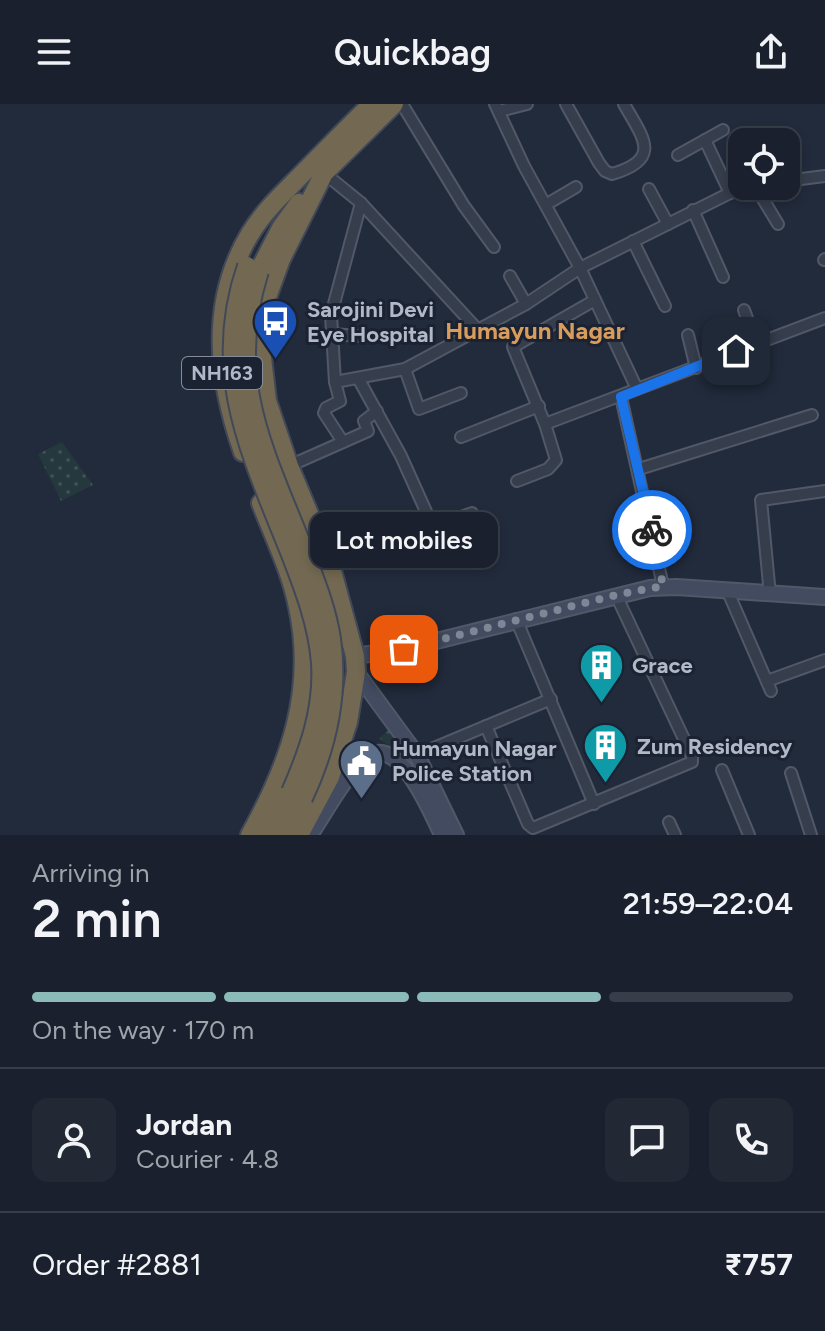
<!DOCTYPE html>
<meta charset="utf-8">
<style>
:root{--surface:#1a202d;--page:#232835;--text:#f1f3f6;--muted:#9fa3aa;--line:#383e49;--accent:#8bbbb9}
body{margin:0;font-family:Figtree,sans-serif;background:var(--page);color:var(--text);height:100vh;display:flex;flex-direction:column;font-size:30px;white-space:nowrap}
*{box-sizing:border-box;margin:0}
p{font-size:26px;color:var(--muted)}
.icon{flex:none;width:44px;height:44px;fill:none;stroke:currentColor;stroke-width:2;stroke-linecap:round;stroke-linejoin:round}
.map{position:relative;height:731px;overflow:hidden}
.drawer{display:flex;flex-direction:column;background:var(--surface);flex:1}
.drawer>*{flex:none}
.fabs{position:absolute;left:728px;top:24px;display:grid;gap:16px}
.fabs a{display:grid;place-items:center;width:72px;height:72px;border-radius:16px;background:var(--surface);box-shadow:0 4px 12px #0003,0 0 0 2px var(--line);font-size:40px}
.pin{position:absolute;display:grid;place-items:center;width:68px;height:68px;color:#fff;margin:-34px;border-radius:16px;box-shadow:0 4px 12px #0006}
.courier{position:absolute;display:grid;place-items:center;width:80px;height:80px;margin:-40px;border:6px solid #1a73e8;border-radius:50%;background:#fff;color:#222;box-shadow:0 2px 10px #0007}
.bubble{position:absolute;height:56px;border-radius:16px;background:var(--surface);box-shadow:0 4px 12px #0003,0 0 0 2px var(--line);font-size:26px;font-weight:600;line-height:56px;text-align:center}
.head em{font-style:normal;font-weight:600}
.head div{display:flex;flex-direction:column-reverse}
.head{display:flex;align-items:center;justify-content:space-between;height:136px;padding:0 32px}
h1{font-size:52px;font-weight:600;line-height:60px}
.bar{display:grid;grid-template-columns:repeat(4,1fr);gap:12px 8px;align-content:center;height:96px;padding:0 32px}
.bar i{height:10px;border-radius:6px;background:var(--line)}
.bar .selected{background:var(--accent)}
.bar p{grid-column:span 4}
.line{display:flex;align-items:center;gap:20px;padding:0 32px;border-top:2px solid var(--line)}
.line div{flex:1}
.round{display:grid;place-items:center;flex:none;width:84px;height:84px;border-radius:16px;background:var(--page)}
header{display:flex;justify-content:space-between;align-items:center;height:104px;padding:0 32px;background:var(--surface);font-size:36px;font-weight:600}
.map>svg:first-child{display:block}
.green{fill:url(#green-dots)}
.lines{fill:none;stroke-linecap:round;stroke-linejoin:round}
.street-casing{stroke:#515867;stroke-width:14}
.secondary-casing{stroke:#515867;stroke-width:18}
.highway-casing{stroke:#414857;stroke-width:22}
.street{stroke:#363d4c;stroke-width:10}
.secondary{stroke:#434b60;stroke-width:14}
.highway{stroke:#736952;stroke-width:18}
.highway-bridge-casing{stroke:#414857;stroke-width:22;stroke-linecap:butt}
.highway-bridge{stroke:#736952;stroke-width:18}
.done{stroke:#7f8797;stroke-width:8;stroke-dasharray:0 14.4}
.route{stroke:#1a73e8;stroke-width:10}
.labels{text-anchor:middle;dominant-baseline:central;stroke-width:6;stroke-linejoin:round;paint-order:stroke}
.shield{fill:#1b2231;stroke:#848b9b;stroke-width:2}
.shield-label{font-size:20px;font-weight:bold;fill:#b1b8c8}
.poi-label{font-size:22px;font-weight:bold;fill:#b1b8c8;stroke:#1b2231;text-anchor:start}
.neighbourhood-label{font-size:24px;font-weight:bold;fill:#d89d5c;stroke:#1b2231}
</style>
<header><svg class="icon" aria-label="menu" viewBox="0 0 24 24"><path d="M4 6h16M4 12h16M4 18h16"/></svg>Quickbag<svg class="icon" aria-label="share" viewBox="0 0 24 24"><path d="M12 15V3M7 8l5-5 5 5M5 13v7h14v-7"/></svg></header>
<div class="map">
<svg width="825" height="731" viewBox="0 0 825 731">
<defs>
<pattern id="green-dots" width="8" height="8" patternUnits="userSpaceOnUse" patternTransform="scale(2)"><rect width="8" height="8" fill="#24383d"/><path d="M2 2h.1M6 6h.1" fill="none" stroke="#415358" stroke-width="1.8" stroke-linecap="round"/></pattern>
</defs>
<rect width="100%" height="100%" fill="#222b3c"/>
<g class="green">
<path d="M62 338 93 381 61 397 38 350Z"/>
<path d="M391 624 412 660 379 634Z"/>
</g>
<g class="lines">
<defs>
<g id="street">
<path d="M402 0 464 102 494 143"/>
<path d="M495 0 524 62 580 164 637 285"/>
<path d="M566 0 599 59 605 67 612 70C663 55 643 34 624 0"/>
<path d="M499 7 527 0"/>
<path d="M723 26 705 36 730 89"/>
<path d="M787 43 795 62V77"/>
<path d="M678 51 705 36"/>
<path d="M324 69 361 99 478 226"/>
<path d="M786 77 825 72"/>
<path d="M755 82 778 120"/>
<path d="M649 85 668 120"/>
<path d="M547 100 576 83"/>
<path d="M693 106 723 173"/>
<path d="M633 137 665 202"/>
<path d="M824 156 825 155"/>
<path d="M510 172 526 200"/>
<path d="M595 196 513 243 545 320 825 214"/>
<path d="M744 206 756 239"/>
<path d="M332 230 371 233"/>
<path d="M688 231 696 264"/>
<path d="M405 265 419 305 461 289"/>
<path d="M358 274 401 352 433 423"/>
<path d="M335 278 405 265 526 200 580 164 730 89 752 82"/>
<path d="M621 293 663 482"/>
<path d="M461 333 539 302"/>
<path d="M343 338 324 309 326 304 340 297 335 278 331 211 361 99"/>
<path d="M289 362 368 327 364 317 377 307"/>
<path d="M639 365 812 311"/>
<path d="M517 377 548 365 556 356 545 320"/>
<path d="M451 417 459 441"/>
<path d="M326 464 472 409"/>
<path d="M728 488 771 587"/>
<path d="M770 491 761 396 825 387"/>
<path d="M516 515 594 700"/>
<path d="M767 577 825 556"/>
<path d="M486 622 528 720 533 724 692 658V652L616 491"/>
<path d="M417 651 551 595"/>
<path d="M722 666 749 731"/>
<path d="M791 669 811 731"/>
<path d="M669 718 675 731"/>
</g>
<g id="secondary">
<path d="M355 552 404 545 650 484 677 483 825 493"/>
<path d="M356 568 417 651 456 731"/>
<path d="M310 731C324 710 346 670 364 655 398 626 431 708 442 731"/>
</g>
<g id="highway">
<path d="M259 167 281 124 299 99"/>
<path d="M243 348C218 277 209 198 250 130 265 105 287 86 307 65 329 43 350 21 372 0"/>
<path d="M250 731C290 659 316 586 298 503 291 467 274 433 261 399"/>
<path d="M268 731 291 688"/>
<path d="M283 731 303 694"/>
<path d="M299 731 330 673 348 618 356 568 355 552 331 463 289 362 267 297 261 245 266 196 281 155 324 69 394 0"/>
</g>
</defs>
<use href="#street" class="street-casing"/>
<use href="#secondary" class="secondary-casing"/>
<use href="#highway" class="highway-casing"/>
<use href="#street" class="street"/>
<use href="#secondary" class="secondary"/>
<use href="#highway" class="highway"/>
<defs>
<g id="highway-bridge">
<path d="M247 162C210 269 251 350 290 448 304 484 318 520 321 559 324 605 309 647 291 688"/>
<path d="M259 167C225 274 263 344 302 442 313 472 326 502 331 535 339 591 327 643 303 694"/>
</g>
</defs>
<use href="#highway-bridge" class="highway-bridge-casing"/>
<use href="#highway-bridge" class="highway-bridge"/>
</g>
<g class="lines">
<path class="done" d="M404 545 616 491 663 482 652 426"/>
<path class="route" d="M652 426 621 293 736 247"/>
</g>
<defs>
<symbol id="bus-pin" viewBox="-11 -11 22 30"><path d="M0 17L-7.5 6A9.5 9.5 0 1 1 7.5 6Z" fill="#1a4fb4" stroke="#1b2231"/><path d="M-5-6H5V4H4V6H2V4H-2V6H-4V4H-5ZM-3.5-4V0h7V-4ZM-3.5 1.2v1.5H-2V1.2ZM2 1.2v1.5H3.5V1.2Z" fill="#fff"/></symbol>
<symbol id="building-pin" viewBox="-11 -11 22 30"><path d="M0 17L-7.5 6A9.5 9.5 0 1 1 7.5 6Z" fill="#0f9aa8" stroke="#1b2231"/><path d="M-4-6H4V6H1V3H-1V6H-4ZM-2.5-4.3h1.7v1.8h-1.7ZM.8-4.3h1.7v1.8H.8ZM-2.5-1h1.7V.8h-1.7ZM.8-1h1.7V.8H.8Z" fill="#fff"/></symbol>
<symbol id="civic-pin" viewBox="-11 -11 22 30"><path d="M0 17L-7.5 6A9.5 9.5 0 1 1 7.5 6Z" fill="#5c6f8a" stroke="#1b2231"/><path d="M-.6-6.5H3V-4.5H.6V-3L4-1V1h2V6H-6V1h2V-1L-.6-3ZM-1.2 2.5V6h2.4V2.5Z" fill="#fff"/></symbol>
</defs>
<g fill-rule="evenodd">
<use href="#bus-pin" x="250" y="192" width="51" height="69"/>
<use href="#building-pin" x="576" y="536" width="51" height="69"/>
<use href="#building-pin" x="580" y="616" width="51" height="69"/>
<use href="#civic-pin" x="336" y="632" width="51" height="69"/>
</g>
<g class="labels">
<rect class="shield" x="182" y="253" width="80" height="32" rx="6"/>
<g class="shield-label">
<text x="222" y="269">NH163</text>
</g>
<g class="poi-label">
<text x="307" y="205">Sarojini Devi<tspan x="307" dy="25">Eye Hospital</tspan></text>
<text x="632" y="561">Grace</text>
<text x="637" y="642">Zum Residency</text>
<text x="392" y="644">Humayun Nagar<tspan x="392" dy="25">Police Station</tspan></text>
</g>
<g class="neighbourhood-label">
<text x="535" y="226">Humayun Nagar</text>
</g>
</g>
</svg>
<div class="fabs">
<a><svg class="icon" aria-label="locate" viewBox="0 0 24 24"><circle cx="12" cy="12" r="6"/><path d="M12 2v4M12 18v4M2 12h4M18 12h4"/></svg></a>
</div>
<div class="pin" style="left:404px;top:545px;background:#ea580c"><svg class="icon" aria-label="bag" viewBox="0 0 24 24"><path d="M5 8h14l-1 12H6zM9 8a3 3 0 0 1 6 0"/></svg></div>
<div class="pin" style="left:736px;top:247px;background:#1f2937"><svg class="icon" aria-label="home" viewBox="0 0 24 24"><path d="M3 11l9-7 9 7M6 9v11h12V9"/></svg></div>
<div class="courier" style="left:652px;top:426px"><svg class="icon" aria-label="bike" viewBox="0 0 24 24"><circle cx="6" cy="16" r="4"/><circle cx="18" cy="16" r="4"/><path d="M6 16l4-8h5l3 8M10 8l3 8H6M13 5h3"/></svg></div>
<div class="bubble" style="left:310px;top:408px;width:188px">Lot mobiles</div>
</div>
<section class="drawer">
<div class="head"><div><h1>2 min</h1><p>Arriving in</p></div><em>21:59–22:04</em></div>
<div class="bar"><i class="selected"></i><i class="selected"></i><i class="selected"></i><i></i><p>On the way · 170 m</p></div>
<div class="line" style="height:144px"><a class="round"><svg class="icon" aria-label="person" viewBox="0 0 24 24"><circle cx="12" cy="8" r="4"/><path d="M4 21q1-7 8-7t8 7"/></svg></a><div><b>Jordan</b><p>Courier · 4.8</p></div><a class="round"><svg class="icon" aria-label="chat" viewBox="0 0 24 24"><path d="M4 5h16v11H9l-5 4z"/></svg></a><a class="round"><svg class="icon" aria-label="phone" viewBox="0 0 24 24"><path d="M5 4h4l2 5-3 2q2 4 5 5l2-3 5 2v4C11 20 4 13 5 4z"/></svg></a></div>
<div class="line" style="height:104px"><div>Order #2881</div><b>₹757</b></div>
</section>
